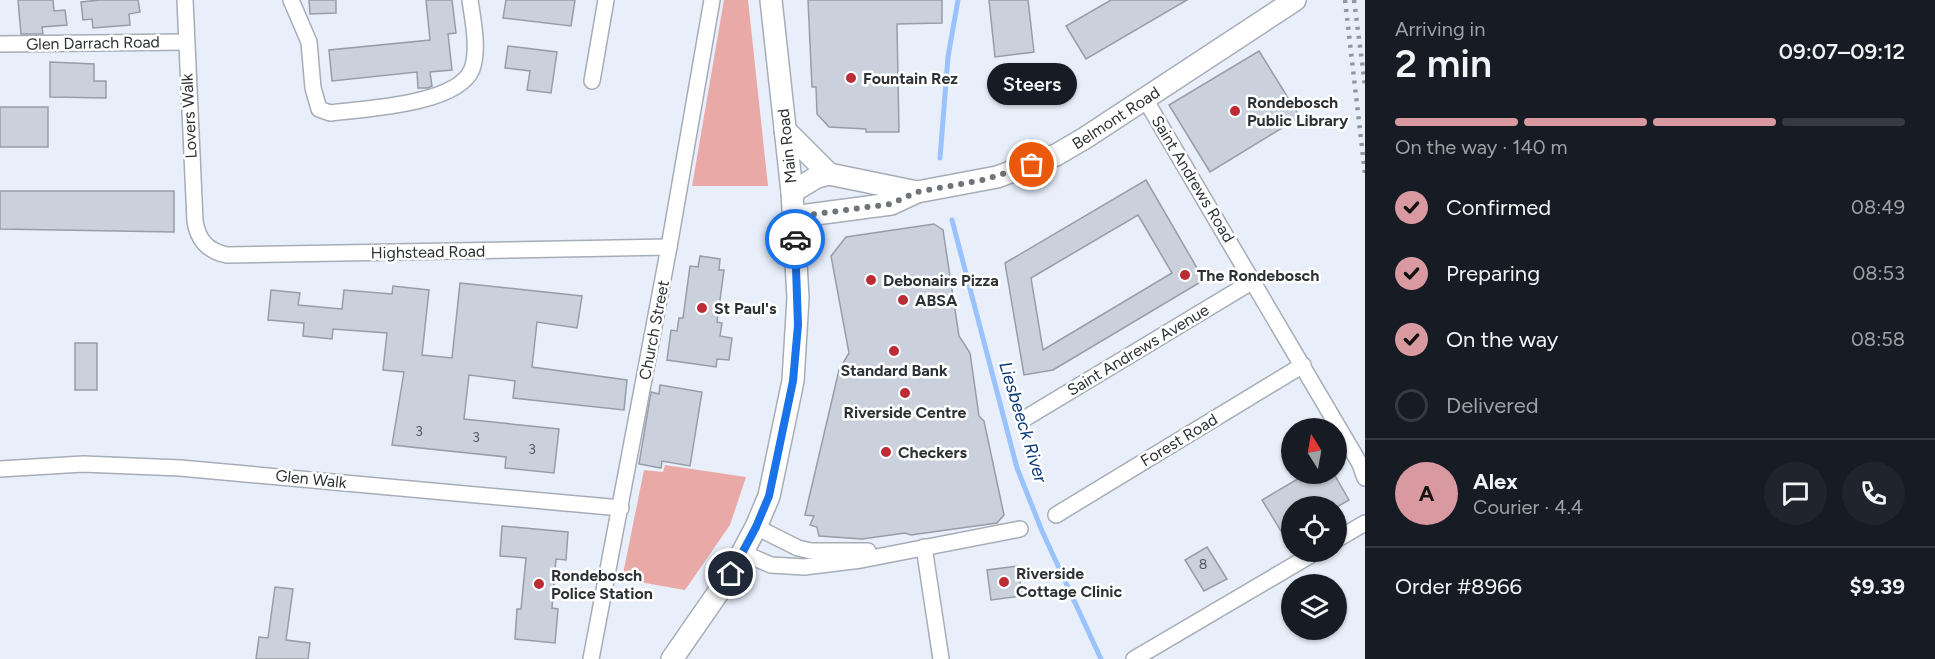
<!DOCTYPE html>
<meta charset="utf-8">
<style>
:root{--surface:#171b24;--page:#20242c;--text:#f1f3f6;--muted:#9ea1a6;--line:#363941;--accent:#d999a0}
body{margin:0;font-family:Figtree,sans-serif;background:var(--page);color:var(--text);height:100vh;display:flex;flex-direction:column;font-size:22px;white-space:nowrap}
*{box-sizing:border-box;margin:0}
p{font-size:20px;color:var(--muted)}
.icon{flex:none;width:33px;height:33px;fill:none;stroke:currentColor;stroke-width:2;stroke-linecap:round;stroke-linejoin:round}
.map{position:relative;flex:1;overflow:hidden}
.panel{display:flex;flex-direction:column;background:var(--surface);width:570px}
.panel>*{flex:none}
.needle{width:39px;rotate:349deg}
.buttons{position:absolute;left:1281px;top:418px;display:grid;gap:12px}
.buttons a{display:grid;place-items:center;width:66px;height:66px;border-radius:50%;background:var(--surface);box-shadow:0 2px 4px #0004;font-size:30px}
.pin{position:absolute;display:grid;place-items:center;width:51px;height:51px;color:#fff;margin:-26px;border:3px solid #fff;border-radius:50%;box-shadow:0 2px 6px #0007}
.courier{position:absolute;display:grid;place-items:center;width:60px;height:60px;margin:-30px;border:4px solid #1a73e8;border-radius:50%;background:#fff;color:#222;box-shadow:0 2px 8px #0007}
.bubble{position:absolute;height:42px;border-radius:21px;background:var(--surface);box-shadow:0 2px 4px #0004;font-size:20px;font-weight:600;line-height:42px;text-align:center}
.summary em{font-style:normal;font-weight:600}
.summary div{display:flex;flex-direction:column-reverse}
.summary{display:flex;align-items:center;justify-content:space-between;height:102px;padding:0 30px}
h1{font-size:39px;font-weight:600;line-height:45px}
.bar{display:grid;grid-template-columns:repeat(4,1fr);gap:9px 6px;align-content:center;height:72px;padding:0 30px}
.bar i{height:8px;border-radius:4px;background:var(--line)}
.bar .on{background:var(--accent)}
.bar p{grid-column:span 4}
.line{display:flex;align-items:center;gap:15px;padding:0 30px;border-top:2px solid var(--line)}
.line div{flex:1}
.round{display:grid;place-items:center;flex:none;width:63px;height:63px;border-radius:32px;background:var(--page)}
ol{padding:0 30px;list-style:none}
li{display:flex;align-items:center;gap:18px;height:66px}
li p{margin-inline-start:auto}
li .icon{padding:6px;border-radius:50%;background:var(--accent);color:#111;stroke-width:4}
li:last-child{color:var(--muted)}
li i{width:33px;height:33px;border:3px solid var(--line);border-radius:50%}
main{display:flex;flex:1;min-height:0}
.map>svg:first-child{display:block}
.green{fill:#e9aaa7}
.lines{fill:none;stroke-linecap:round;stroke-linejoin:round}
.stream{stroke:#9ac3fd;stroke-width:5}
.building{fill:#cad1dc;stroke:#979da7;stroke-width:1.5;fill-rule:evenodd}
.street-casing{stroke:#a6adb7;stroke-width:18}
.secondary-casing{stroke:#a6adb7;stroke-width:24}
.street{stroke:#fff;stroke-width:15}
.secondary{stroke:#fff;stroke-width:21}
.rail{stroke:#91969e;stroke-width:4.5;stroke-dasharray:3 6;stroke-linecap:butt}
.done{stroke:#6f747a;stroke-width:6;stroke-dasharray:0 10.8}
.route{stroke:#1a73e8;stroke-width:8}
.poi-dot{fill:#bc2c36;stroke:#fff;stroke-width:2}
.labels{text-anchor:middle;dominant-baseline:central;stroke-width:5;stroke-linejoin:round;paint-order:stroke}
.number-label{font-size:14px;fill:#55595f}
.street-label{font-size:16px;fill:#2e3135;stroke:#fff}
.poi-label{font-size:16px;font-weight:bold;fill:#2e3135;stroke:#fff;text-anchor:start}
.water-label{font-size:18px;font-style:italic;fill:#0b3b7a;stroke:#fff}
</style>
<main>
<div class="map">
<svg width="1365" height="659" viewBox="0 0 1365 659">
<rect width="100%" height="100%" fill="#e8effa"/>
<g class="green">
<path d="M724 0H748L768 186H692Z"/>
<path d="M665 465 746 477 730 525 685 590 622 579 644 470 663 472Z"/>
</g>
<g class="lines">
<g class="stream">
<path d="M940 158 948 57 958 0"/>
<path d="M952 220 1017 468 1042 531 1101 659"/>
</g>
</g>
<g class="building">
<path d="M18 0H53L54 11 65 10 67 25 42 27 43 34H21Z"/>
<path d="M100 0H138L140 12 129 14 130 25 93 28 92 19 83 20 81 2Z"/>
<path d="M309 0H336V13L310 14Z"/>
<path d="M426 0H452L456 33 448 34 452 70 430 72 432 86 428 88H418L417 72 332 81 329 50 430 40Z"/>
<path d="M506 0H575L571 26 503 18Z"/>
<path d="M808 0H942V23L897 24 899 132H866V129L829 127 817 114 816 87H812Z"/>
<path d="M989 0H1028L1034 52 995 57Z"/>
<path d="M1111 0H1187L1086 59 1066 26Z"/>
<path d="M508 46 557 52 551 93 527 90 530 71 505 68Z"/>
<path d="M1259 51 1300 117 1210 172 1169 105Z"/>
<path d="M50 62 94 64V81H106V98L50 97Z"/>
<rect x="0" y="107" width="48" height="40"/>
<path d="M1146 180 1204 280 1053 370 1024 375 1005 263ZM1138 215 1172 273 1043 350 1031 278Z"/>
<path d="M0 191H174V232L0 229Z"/>
<path d="M934 224 943 230 959 336 970 353 979 416 984 421 1004 515 997 523 911 535 905 533 862 539 819 536 817 527 810 525 814 516 805 515 839 370 849 353 831 256 846 237Z"/>
<path d="M700 256 720 259 719 270H724L717 322 722 323 720 336 732 338 729 360 717 359 716 367 667 360 671 330 677 331 679 318H683L690 266 698 267Z"/>
<path d="M460 283 582 296 577 328 537 322 532 367 627 380 624 410 513 398 515 381 469 375 464 419 559 429 554 473 505 468 506 457 392 445 404 372 383 370 387 333 333 329 332 339 303 336 304 323 268 320 271 290 300 293 298 305 342 309 344 290 392 294 393 286 429 290 422 355 452 358Z"/>
<rect x="75" y="343" width="22" height="47"/>
<path d="M660 385 702 392 690 466 662 461 661 468 639 464 651 392 659 394Z"/>
<path d="M1306 474H1334L1349 500 1337 507H1292V549L1262 500Z"/>
<path d="M502 526 568 532 566 560 556 559 552 608 558 609 555 643 515 639 517 609H521L526 558 500 556Z"/>
<path d="M1207 547 1227 579 1204 591 1185 560Z"/>
<path d="M1018 566 1022 596 991 600 987 570Z"/>
<path d="M275 587 293 589 286 640 310 643 308 659H256L259 637 268 638Z"/>
</g>
<g class="lines">
<defs>
<g id="street">
<path d="M185 0 195 221C198 240 207 251 227 255L669 247"/>
<path d="M291 0 309 42 313 88 319 109 330 113C362 109 458 105 472 69 479 49 473 21 470 0"/>
<path d="M0 44 186 42"/>
<path d="M592 81 606 0"/>
<path d="M1145 99 1360 464 1365 478"/>
<path d="M1024 419 1253 281"/>
<path d="M0 469 83 464 180 468 621 508"/>
<path d="M1056 515 1303 365"/>
<path d="M756 527 798 548 811 551H868"/>
<path d="M1336 540 1365 523"/>
<path d="M924 547 941 659"/>
<path d="M743 553 771 565 804 567 861 560 1020 529"/>
<path d="M591 659 669 247 712 0"/>
<path d="M1134 659 1316 552"/>
</g>
<g id="secondary">
<path d="M785 130 829 174"/>
<path d="M792 192 817 177 829 174 917 192"/>
<path d="M793 217 891 204 917 192 997 177 1056 155 1085 138 1295 0"/>
<path d="M672 659 731 574 756 527 769 496 793 381 798 298 792 192 771 0"/>
</g>
</defs>
<use href="#street" class="street-casing"/>
<use href="#secondary" class="secondary-casing"/>
<use href="#street" class="street"/>
<use href="#secondary" class="secondary"/>
<g class="rail">
<path d="M1345 0 1365 174"/>
<path d="M1354 0 1365 85"/>
</g>
</g>
<g class="lines">
<path class="done" d="M795 239 793 217 891 204 917 192 983 180 1032 165"/>
<path class="route" d="M731 574 756 527 769 496 793 381 798 325 795 239"/>
</g>
<g class="poi-dot">
<circle cx="851" cy="78" r="6"/>
<circle cx="1235" cy="111" r="6"/>
<circle cx="1185" cy="275" r="6"/>
<circle cx="871" cy="280" r="6"/>
<circle cx="903" cy="300" r="6"/>
<circle cx="702" cy="308" r="6"/>
<circle cx="894" cy="351" r="6"/>
<circle cx="905" cy="393" r="6"/>
<circle cx="886" cy="452" r="6"/>
<circle cx="1004" cy="582" r="6"/>
<circle cx="539" cy="584" r="6"/>
</g>
<g class="labels">
<g class="number-label">
<text x="419" y="431">3</text>
<text x="476" y="437">3</text>
<text x="532" y="449">3</text>
<text x="1203" y="564">8</text>
</g>
<g class="street-label">
<text transform="translate(93 43) rotate(-1)">Glen Darrach Road</text>
<text transform="translate(189 116) rotate(-93)">Lovers Walk</text>
<text transform="translate(1116 118) rotate(-33)">Belmont Road</text>
<text transform="translate(787 146) rotate(-96)">Main Road</text>
<text transform="translate(1193 179) rotate(59)">Saint Andrews Road</text>
<text transform="translate(428 252) rotate(-1)">Highstead Road</text>
<text transform="translate(654 330) rotate(-79)">Church Street</text>
<text transform="translate(1138 350) rotate(-31)">Saint Andrews Avenue</text>
<text transform="translate(1179 440) rotate(-31)">Forest Road</text>
<text transform="translate(311 479) rotate(6)">Glen Walk</text>
</g>
<g class="poi-label">
<text x="863" y="78">Fountain Rez</text>
<text x="1247" y="102">Rondebosch<tspan x="1247" dy="18">Public Library</tspan></text>
<text x="1197" y="275">The Rondebosch</text>
<text x="883" y="280">Debonairs Pizza</text>
<text x="915" y="300">ABSA</text>
<text x="714" y="308">St Paul's</text>
<text x="894" y="370" text-anchor="middle">Standard Bank</text>
<text x="905" y="412" text-anchor="middle">Riverside Centre</text>
<text x="898" y="452">Checkers</text>
<text x="1016" y="573">Riverside<tspan x="1016" dy="18">Cottage Clinic</tspan></text>
<text x="551" y="575">Rondebosch<tspan x="551" dy="18">Police Station</tspan></text>
</g>
<g class="water-label">
<text transform="translate(1023 422) rotate(73)">Liesbeeck River</text>
</g>
</g>
</svg>
<div class="buttons">
<a><svg class="needle" viewBox="-14 -14 28 28"><path d="M0-13l5 13h-10z" fill="#e53935"/><path d="M0 13l5-13h-10z" fill="#9ea1a6"/></svg></a>
<a><svg class="icon" aria-label="locate" viewBox="0 0 24 24"><circle cx="12" cy="12" r="6"/><path d="M12 2v4M12 18v4M2 12h4M18 12h4"/></svg></a>
<a><svg class="icon" aria-label="layers" viewBox="0 0 24 24"><path d="M12 4l9 5-9 5-9-5zM3 14l9 5 9-5"/></svg></a>
</div>
<div class="pin" style="left:1032px;top:165px;background:#ea580c"><svg class="icon" aria-label="bag" viewBox="0 0 24 24"><path d="M5 8h14l-1 12H6zM9 8a3 3 0 0 1 6 0"/></svg></div>
<div class="pin" style="left:731px;top:574px;background:#1f2937"><svg class="icon" aria-label="home" viewBox="0 0 24 24"><path d="M3 11l9-7 9 7M6 9v11h12V9"/></svg></div>
<div class="courier" style="left:795px;top:239px"><svg class="icon" aria-label="car" viewBox="0 0 24 24"><path d="M5 17H2v-5l4-1 3-4h7l3 4 3 1v5h-3M9 17h6M6 11h13"/><circle cx="7" cy="17" r="2"/><circle cx="17" cy="17" r="2"/></svg></div>
<div class="bubble" style="left:987px;top:63px;width:90px">Steers</div>
</div>
<section class="panel">
<div class="summary"><div><h1>2 min</h1><p>Arriving in</p></div><em>09:07–09:12</em></div>
<div class="bar"><i class="on"></i><i class="on"></i><i class="on"></i><i></i><p>On the way · 140 m</p></div>
<ol>
<li><svg class="icon" aria-label="check" viewBox="0 0 24 24"><path d="M5 12l5 5 9-10"/></svg>Confirmed<p>08:49</p></li>
<li><svg class="icon" aria-label="check" viewBox="0 0 24 24"><path d="M5 12l5 5 9-10"/></svg>Preparing<p>08:53</p></li>
<li><svg class="icon" aria-label="check" viewBox="0 0 24 24"><path d="M5 12l5 5 9-10"/></svg>On the way<p>08:58</p></li>
<li><i></i>Delivered</li>
</ol>
<div class="line" style="height:108px"><b class="round" style="background:var(--accent);color:#111">A</b><div><b>Alex</b><p>Courier · 4.4</p></div><a class="round"><svg class="icon" aria-label="chat" viewBox="0 0 24 24"><path d="M4 5h16v11H9l-5 4z"/></svg></a><a class="round"><svg class="icon" aria-label="phone" viewBox="0 0 24 24"><path d="M5 4h4l2 5-3 2q2 4 5 5l2-3 5 2v4C11 20 4 13 5 4z"/></svg></a></div>
<div class="line" style="height:78px"><div>Order #8966</div><b>$9.39</b></div>
</section>
</main>
